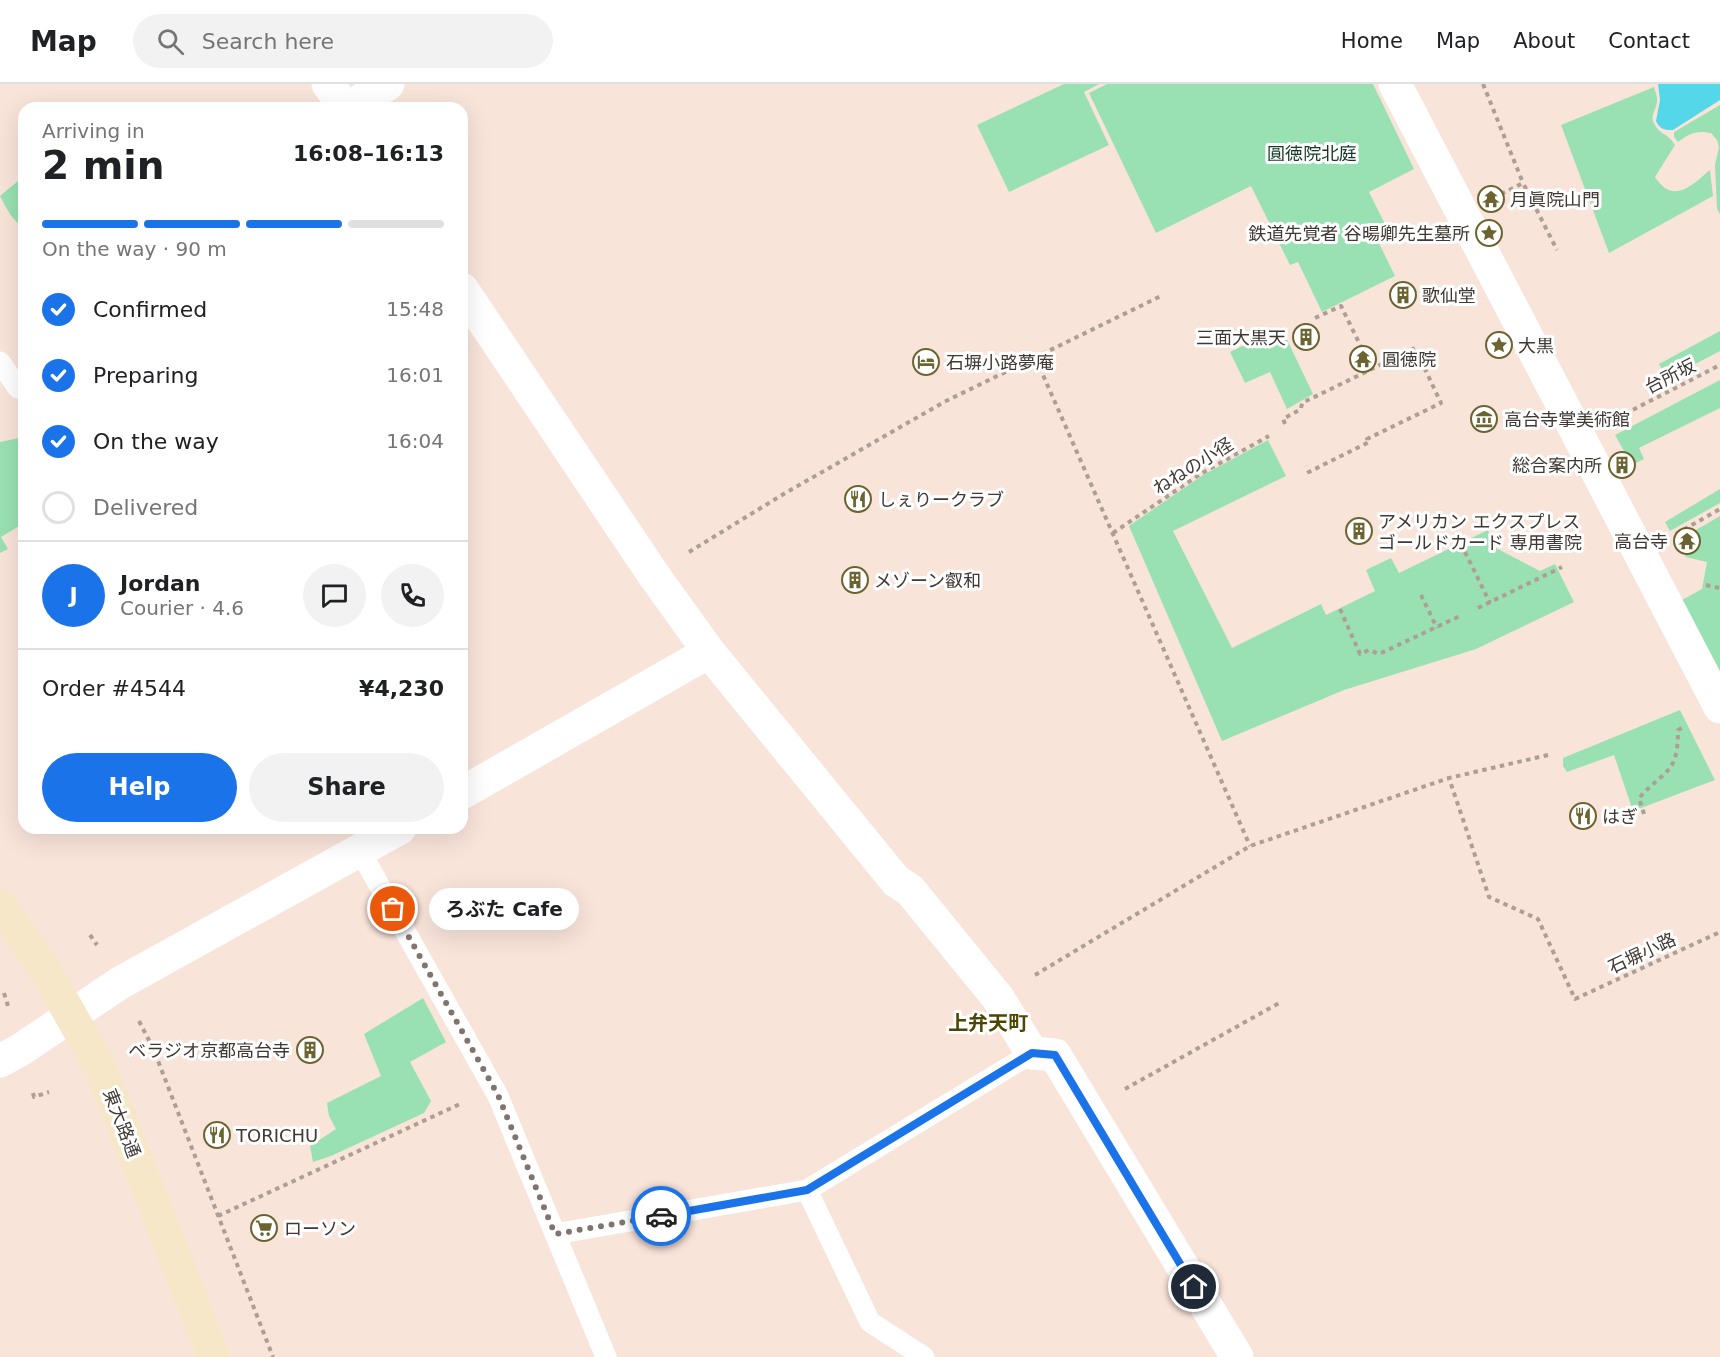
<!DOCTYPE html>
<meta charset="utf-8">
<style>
:root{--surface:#fff;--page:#f2f2f2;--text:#202124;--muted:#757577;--line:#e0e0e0;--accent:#1a73e8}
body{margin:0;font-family:"DejaVu Sans","Noto Sans JP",sans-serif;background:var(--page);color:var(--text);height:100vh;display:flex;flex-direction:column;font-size:22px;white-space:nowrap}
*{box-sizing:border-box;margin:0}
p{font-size:20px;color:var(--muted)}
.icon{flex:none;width:33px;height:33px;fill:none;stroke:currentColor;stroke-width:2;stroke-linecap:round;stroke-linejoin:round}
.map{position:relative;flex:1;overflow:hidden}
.sheet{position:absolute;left:18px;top:18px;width:450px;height:732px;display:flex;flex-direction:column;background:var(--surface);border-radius:18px;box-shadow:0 6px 24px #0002}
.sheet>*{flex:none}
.pin{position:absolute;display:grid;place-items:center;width:51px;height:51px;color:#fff;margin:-26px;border:3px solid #fff;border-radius:50%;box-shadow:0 2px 6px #0007}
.courier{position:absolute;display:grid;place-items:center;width:60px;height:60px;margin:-30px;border:4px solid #1a73e8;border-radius:50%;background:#fff;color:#222;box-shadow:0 2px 8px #0007}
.bubble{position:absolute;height:42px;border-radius:21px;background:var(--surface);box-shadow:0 6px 24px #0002;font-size:20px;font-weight:700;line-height:42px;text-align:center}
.headline em{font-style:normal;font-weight:700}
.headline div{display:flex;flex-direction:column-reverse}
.headline{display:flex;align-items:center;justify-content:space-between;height:102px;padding:0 24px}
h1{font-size:39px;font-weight:700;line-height:45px}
.bar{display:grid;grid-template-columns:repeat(4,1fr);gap:9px 6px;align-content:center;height:72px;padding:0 24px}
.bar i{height:8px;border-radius:4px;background:var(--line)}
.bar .active{background:var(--accent)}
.bar p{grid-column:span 4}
.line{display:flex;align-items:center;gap:15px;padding:0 24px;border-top:2px solid var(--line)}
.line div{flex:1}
.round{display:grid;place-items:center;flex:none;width:63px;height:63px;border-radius:32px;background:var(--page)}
ol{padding:0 24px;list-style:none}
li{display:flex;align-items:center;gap:18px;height:66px}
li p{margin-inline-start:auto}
li .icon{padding:6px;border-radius:50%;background:var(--accent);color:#fff;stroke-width:4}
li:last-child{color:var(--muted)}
li i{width:33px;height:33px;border:3px solid var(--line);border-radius:50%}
.action{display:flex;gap:12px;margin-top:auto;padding:12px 24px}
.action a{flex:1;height:69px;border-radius:36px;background:var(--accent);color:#fff;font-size:24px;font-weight:700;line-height:69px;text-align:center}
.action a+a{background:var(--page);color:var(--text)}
header{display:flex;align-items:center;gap:36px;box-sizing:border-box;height:84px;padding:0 30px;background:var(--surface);border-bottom:2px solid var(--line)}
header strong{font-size:28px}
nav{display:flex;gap:33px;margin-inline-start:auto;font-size:21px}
.search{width:420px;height:54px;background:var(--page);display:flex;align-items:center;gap:15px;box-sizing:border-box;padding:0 21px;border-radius:33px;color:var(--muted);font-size:22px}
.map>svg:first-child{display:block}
.green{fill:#99e1b2}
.water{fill:#53d7e9}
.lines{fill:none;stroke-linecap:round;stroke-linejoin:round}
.path{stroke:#ad9e96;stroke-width:4;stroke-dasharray:4.5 4.5;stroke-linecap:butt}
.service{stroke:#fff;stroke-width:21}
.minor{stroke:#fff;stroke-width:33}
.secondary{stroke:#f6e7c9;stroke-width:33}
.done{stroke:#81746e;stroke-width:6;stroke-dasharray:0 10.8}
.route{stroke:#1a73e8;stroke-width:8}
.labels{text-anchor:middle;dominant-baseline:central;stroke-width:6;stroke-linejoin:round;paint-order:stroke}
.park-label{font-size:18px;fill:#133823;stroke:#fff}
.poi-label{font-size:18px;fill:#403834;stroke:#fff;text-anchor:start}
.street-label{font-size:18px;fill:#403834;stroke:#fff}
.neighbourhood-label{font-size:20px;font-weight:bold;fill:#4d4501;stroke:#fff}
</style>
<header>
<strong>Map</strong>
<div class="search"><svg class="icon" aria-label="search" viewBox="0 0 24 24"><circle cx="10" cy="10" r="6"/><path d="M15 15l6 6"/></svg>Search here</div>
<nav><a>Home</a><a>Map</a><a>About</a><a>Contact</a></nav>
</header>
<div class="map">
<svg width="1720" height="1273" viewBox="0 0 1720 1273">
<rect width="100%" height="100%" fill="#f9e4da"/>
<g class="green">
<path d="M1064 0H1099L1084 8 1109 61 1009 108 977 41Z"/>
<path d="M1107 0H1373L1414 85 1369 108 1386 142 1374 149 1395 192 1322 228 1298 178 1290 181 1251 102 1156 149 1089 9Z"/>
<path d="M1654 3C1655 7 1658 13 1657 18 1656 27 1649 32 1655 41 1660 51 1668 49 1675 61L1655 93C1673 121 1691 102 1710 86L1713 112 1609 169 1561 41Z"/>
<path d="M1720 21V130L1717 125 1715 81 1719 63 1717 56 1711 49C1696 46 1690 49 1678 58L1674 53V48Z"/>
<path d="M24 92V143C12 137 6 123 0 112Z"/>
<path d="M1281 243 1313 310 1287 325 1270 288 1245 299 1230 268Z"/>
<path d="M1720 247V267L1667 295 1659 280Z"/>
<path d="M1720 296V324L1639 364 1644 375 1632 381 1615 351Z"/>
<path d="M24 353V439L1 453 8 465 0 469V358Z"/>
<path d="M1268 356 1286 392 1173 447 1232 564 1321 520 1326 531 1375 507 1366 486 1391 474 1399 489 1488 446 1496 464 1540 487 1555 480 1574 518 1476 565 1344 606 1222 657 1129 442 1203 391Z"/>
<path d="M1720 405V419L1670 447 1665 438Z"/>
<path d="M1720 432V593L1680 517 1702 505 1707 478 1686 473 1677 457Z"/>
<path d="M1680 626 1715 696 1633 727 1614 671 1567 688 1563 682V674Z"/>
<path d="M423 914 446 958 410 978 431 1017 424 1029 331 1072 313 1078 310 1062 336 1045 329 1032 327 1019 381 992 364 950Z"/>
</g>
<path class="water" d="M1658 0H1720V16L1673 46C1663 46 1660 45 1656 37L1660 16Z"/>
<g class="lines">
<g class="path">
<path d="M1483 0 1523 99"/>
<path d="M1501 110 1523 99 1557 166"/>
<path d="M1315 234 1341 222 1372 285"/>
<path d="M1036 275 1250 762"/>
<path d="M1617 334 1720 281"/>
<path d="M1285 340 1283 335 1301 325 1302 319 1415 264 1441 319 1367 355 1369 358 1309 388 1306 382"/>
<path d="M1113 449 1202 389 1269 352"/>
<path d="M1676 450 1720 425"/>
<path d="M689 468 782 411 944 318 1163 211"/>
<path d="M1465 468 1490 519"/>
<path d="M1706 501 1720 504"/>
<path d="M1421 511 1437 544"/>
<path d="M1478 524 1562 483"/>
<path d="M1340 525 1360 570 1369 566 1379 570 1460 532"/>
<path d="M1548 671 1449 694 1489 813 1538 835 1575 915 1720 848"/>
<path d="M1644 730 1639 714C1665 685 1678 691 1678 646L1682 644"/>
<path d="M90 851 97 861"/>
<path d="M1035 891 1250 762 1449 694"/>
<path d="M4 909 8 922"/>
<path d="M139 937 153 964 273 1273"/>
<path d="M1125 1005 1281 918"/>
<path d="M33 1009 34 1013 49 1008"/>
<path d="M218 1132 460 1020"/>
</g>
<g class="service">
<path d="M0 278 18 304 24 301"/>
<path d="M360 767 498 1012 606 1273"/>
<path d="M807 1106 870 1238 924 1273"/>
<path d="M555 1150 807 1106 1032 969"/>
</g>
<g class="minor">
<path d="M328 0 345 24"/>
<path d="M1395 0 1720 623"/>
<path d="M348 24 388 0"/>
<path d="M462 205 653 490 709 568 896 797 910 806 998 914 1032 969 1055 971 1237 1273"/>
<path d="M462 709 709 568"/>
<path d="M0 977 20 966 120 899 400 744"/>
</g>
<path class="secondary" d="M0 821 44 884 100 983 214 1273"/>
</g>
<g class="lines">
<path class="done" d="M393 825 498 1011 555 1150 661 1132"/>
<path class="route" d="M661 1132 807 1106 1032 969 1055 971 1194 1203"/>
</g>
<defs>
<symbol id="temple-ring" viewBox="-11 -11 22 22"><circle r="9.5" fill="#fff" stroke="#6b6430" stroke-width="1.5"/><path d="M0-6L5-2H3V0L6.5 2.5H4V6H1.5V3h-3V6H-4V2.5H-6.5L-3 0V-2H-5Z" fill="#6b6430"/></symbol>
<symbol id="sight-ring" viewBox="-11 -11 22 22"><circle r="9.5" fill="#fff" stroke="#6b6430" stroke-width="1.5"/><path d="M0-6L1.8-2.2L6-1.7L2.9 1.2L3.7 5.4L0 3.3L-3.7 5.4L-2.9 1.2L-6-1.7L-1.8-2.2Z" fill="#6b6430"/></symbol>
<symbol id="building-ring" viewBox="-11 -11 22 22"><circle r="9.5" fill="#fff" stroke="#6b6430" stroke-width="1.5"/><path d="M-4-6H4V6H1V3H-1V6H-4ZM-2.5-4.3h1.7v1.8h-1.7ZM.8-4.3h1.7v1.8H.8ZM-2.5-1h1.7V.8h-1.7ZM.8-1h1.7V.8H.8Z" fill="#6b6430"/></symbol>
<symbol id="hotel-ring" viewBox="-11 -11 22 22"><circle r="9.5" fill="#fff" stroke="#6b6430" stroke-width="1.5"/><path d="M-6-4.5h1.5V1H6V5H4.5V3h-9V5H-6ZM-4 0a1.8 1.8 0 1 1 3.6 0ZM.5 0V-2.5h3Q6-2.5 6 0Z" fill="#6b6430"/></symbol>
<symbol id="museum-ring" viewBox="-11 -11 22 22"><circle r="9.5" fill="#fff" stroke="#6b6430" stroke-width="1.5"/><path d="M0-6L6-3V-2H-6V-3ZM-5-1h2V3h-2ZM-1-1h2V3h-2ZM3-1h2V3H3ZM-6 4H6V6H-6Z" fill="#6b6430"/></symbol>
<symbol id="restaurant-ring" viewBox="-11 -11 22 22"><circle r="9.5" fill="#fff" stroke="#6b6430" stroke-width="1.5"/><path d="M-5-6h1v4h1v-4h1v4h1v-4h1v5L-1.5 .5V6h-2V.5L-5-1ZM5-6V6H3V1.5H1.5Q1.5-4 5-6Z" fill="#6b6430"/></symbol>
<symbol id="supermarket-ring" viewBox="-11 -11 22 22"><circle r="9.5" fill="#fff" stroke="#6b6430" stroke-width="1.5"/><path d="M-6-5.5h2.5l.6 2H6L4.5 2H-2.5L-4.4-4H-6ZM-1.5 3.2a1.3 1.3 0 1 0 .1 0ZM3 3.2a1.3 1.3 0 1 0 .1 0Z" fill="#6b6430"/></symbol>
</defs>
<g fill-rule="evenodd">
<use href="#temple-ring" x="1476" y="100" width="30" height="30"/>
<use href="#sight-ring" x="1474" y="134" width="30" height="30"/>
<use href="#building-ring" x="1388" y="196" width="30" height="30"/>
<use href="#building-ring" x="1291" y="238" width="30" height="30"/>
<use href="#sight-ring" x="1484" y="246" width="30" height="30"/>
<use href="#temple-ring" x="1348" y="260" width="30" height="30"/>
<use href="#hotel-ring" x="911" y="263" width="30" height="30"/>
<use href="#museum-ring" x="1469" y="320" width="30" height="30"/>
<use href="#building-ring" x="1607" y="366" width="30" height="30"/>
<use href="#restaurant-ring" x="843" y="400" width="30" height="30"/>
<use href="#building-ring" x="1344" y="432" width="30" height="30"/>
<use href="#temple-ring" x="1672" y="442" width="30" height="30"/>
<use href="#building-ring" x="840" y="481" width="30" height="30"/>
<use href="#restaurant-ring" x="1568" y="717" width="30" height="30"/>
<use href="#building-ring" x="295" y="951" width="30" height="30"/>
<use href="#restaurant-ring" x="202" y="1036" width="30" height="30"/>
<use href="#supermarket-ring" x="249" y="1129" width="30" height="30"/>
</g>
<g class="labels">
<g class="park-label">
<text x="1312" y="69">圓徳院北庭</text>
</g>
<g class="poi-label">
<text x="1510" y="115">月眞院山門</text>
<text x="1470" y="149" text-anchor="end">鉄道先覚者 谷暘卿先生墓所</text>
<text x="1422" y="211">歌仙堂</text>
<text x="1286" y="253" text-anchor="end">三面大黒天</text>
<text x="1518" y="261">大黒</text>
<text x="1382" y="275">圓徳院</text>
<text x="946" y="278">石塀小路夢庵</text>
<text x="1504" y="335">高台寺掌美術館</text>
<text x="1602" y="381" text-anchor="end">総合案内所</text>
<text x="878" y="415">しぇりークラブ</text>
<text x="1378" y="437">アメリカン エクスプレス<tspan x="1378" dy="21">ゴールドカード 専用書院</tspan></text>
<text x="1668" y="457" text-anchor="end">高台寺</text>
<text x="874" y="496">メゾーン叡和</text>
<text x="1602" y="732">はぎ</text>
<text x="290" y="966" text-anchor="end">ベラジオ京都高台寺</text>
<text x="236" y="1051">TORICHU</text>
<text x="284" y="1144">ローソン</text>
</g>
<g class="street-label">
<text transform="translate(1670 292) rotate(-27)">台所坂</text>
<text transform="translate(1193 382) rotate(-32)">ねねの小径</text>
<text transform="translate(1642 869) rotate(-25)">石塀小路</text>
<text transform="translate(122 1039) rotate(69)">東大路通</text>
</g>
<g class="neighbourhood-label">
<text x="988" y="939">上弁天町</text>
</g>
</g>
</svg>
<div class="pin" style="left:393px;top:825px;background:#ea580c"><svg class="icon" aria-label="bag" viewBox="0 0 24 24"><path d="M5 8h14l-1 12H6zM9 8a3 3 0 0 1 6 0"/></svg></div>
<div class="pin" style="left:1194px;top:1203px;background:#1f2937"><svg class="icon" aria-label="home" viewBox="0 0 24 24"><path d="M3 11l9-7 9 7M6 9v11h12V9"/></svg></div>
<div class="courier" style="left:661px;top:1132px"><svg class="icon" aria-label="car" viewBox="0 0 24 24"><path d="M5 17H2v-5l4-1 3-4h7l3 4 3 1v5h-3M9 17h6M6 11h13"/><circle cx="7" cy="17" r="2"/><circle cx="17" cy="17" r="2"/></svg></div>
<div class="bubble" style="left:429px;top:804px;width:150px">ろぶた Cafe</div>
<section class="sheet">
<div class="headline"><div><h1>2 min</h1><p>Arriving in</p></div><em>16:08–16:13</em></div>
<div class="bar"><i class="active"></i><i class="active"></i><i class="active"></i><i></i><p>On the way · 90 m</p></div>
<ol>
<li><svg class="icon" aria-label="check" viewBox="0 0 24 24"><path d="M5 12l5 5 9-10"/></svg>Confirmed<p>15:48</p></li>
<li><svg class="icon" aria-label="check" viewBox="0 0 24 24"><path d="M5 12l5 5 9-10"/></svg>Preparing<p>16:01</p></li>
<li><svg class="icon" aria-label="check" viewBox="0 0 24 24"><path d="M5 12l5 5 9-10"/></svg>On the way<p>16:04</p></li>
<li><i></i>Delivered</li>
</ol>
<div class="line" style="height:108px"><b class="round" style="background:var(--accent);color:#fff">J</b><div><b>Jordan</b><p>Courier · 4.6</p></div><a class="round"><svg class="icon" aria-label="chat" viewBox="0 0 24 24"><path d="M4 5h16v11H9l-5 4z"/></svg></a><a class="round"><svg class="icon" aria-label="phone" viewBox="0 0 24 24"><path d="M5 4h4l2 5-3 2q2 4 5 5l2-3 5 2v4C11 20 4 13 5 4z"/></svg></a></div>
<div class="line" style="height:78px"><div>Order #4544</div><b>¥4,230</b></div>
<div class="action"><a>Help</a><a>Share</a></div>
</section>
</div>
